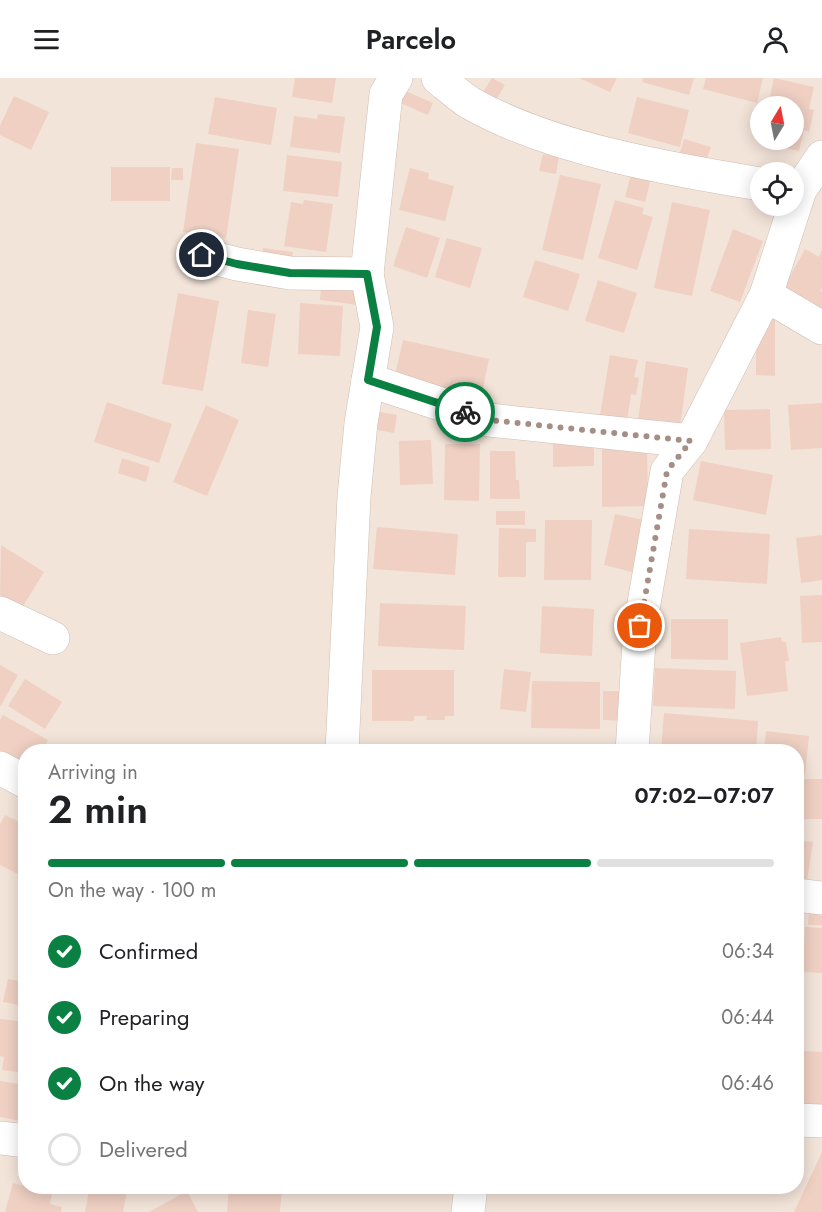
<!DOCTYPE html>
<meta charset="utf-8">
<style>
:root{--surface:#fff;--page:#f2f2f2;--text:#202124;--muted:#757577;--line:#e0e0e0;--accent:#0b8043}
body{margin:0;font-family:Jost,sans-serif;background:var(--page);color:var(--text);height:100vh;display:flex;flex-direction:column;font-size:22px;white-space:nowrap}
*{box-sizing:border-box;margin:0}
p{font-size:20px;color:var(--muted)}
.icon{flex:none;width:33px;height:33px;fill:none;stroke:currentColor;stroke-width:2;stroke-linecap:round;stroke-linejoin:round}
.map{position:relative;flex:1;overflow:hidden}
.details{position:absolute;left:18px;top:666px;width:786px;height:450px;display:flex;flex-direction:column;background:var(--surface);border-radius:24px;box-shadow:0 3px 15px #0003}
.details>*{flex:none}
.needle{width:39px;rotate:10deg}
.fabs{position:absolute;left:750px;top:18px;display:grid;gap:12px}
.fabs a{display:grid;place-items:center;width:54px;height:54px;border-radius:50%;background:var(--surface);box-shadow:0 3px 15px #0003;font-size:30px}
.pin{position:absolute;display:grid;place-items:center;width:51px;height:51px;color:#fff;margin:-26px;border:3px solid #fff;border-radius:50%;box-shadow:0 2px 6px #0007}
.courier{position:absolute;display:grid;place-items:center;width:60px;height:60px;margin:-30px;border:4px solid #0b8043;border-radius:50%;background:#fff;color:#222;box-shadow:0 2px 8px #0007}
.overview em{font-style:normal;font-weight:600}
.overview div{display:flex;flex-direction:column-reverse}
.overview{display:flex;align-items:center;justify-content:space-between;height:102px;padding:0 30px}
h1{font-size:39px;font-weight:600;line-height:45px}
.bar{display:grid;grid-template-columns:repeat(4,1fr);gap:9px 6px;align-content:center;height:72px;padding:0 30px}
.bar i{height:8px;border-radius:4px;background:var(--line)}
.bar .current{background:var(--accent)}
.bar p{grid-column:span 4}
ol{padding:0 30px;list-style:none}
li{display:flex;align-items:center;gap:18px;height:66px}
li p{margin-inline-start:auto}
li .icon{padding:6px;border-radius:50%;background:var(--accent);color:#fff;stroke-width:4}
li:last-child{color:var(--muted)}
li i{width:33px;height:33px;border:3px solid var(--line);border-radius:50%}
header{display:flex;justify-content:space-between;align-items:center;height:78px;padding:0 30px;background:var(--surface);font-size:27px;font-weight:600}
.map>svg:first-child{display:block}
.residential{fill:#f3e4d9;fill-rule:evenodd}
.building{fill:#efd0c3}
.lines{fill:none;stroke-linecap:round;stroke-linejoin:round}
.minor-casing{stroke:#cfbcb2;stroke-width:34}
.minor{stroke:#fff;stroke-width:33}
.done{stroke:#a48e85;stroke-width:6;stroke-dasharray:0 10.8}
.route{stroke:#0b8043;stroke-width:8}
</style>
<header><svg class="icon" aria-label="menu" viewBox="0 0 24 24"><path d="M4 6h16M4 12h16M4 18h16"/></svg>Parcelo<svg class="icon" aria-label="person" viewBox="0 0 24 24"><circle cx="12" cy="8" r="4"/><path d="M4 21q1-7 8-7t8 7"/></svg></header>
<div class="map">
<svg width="822" height="1134" viewBox="0 0 822 1134">
<rect width="100%" height="100%" fill="#fbf3ea"/>
<path class="residential" d="M0 0H822V1134H0ZM760 28H794V62H760ZM760 94H794V128H760ZM26 674H796V1108H26Z"/>
<g class="building">
<path d="M295 0H336L332 25 292 19Z"/>
<path d="M492 0 505 7 493 27 480 19Z"/>
<path d="M579 0H617L610 14Z"/>
<path d="M643 0H694L689 17 642 4Z"/>
<path d="M706 0H763L757 25 703 11Z"/>
<path d="M774 0 814 9 809 31 814 32 809 54 804 52 799 73 759 64 760 62H794V28H768Z"/>
<path d="M403 12 433 25 428 37 398 24Z"/>
<path d="M14 18 49 34 31 72 0 57V48Z"/>
<path d="M215 19 277 30 271 67 208 56Z"/>
<path d="M637 19 689 32 680 69 628 55Z"/>
<path d="M318 36 345 39 340 75 290 69 294 38 317 41Z"/>
<path d="M684 61 711 69 705 86 679 78Z"/>
<path d="M196 65 239 71 226 160 183 154Z"/>
<path d="M543 76 559 79 556 96 539 93Z"/>
<path d="M287 77 342 84 338 119 283 113Z"/>
<rect x="111" y="89" width="59" height="34"/>
<path d="M172 90H183V102H171Z"/>
<path d="M410 90 429 95 428 101 454 108 445 143 399 132Z"/>
<path d="M631 96 651 100 645 124 625 119Z"/>
<path d="M560 97 601 106 583 182 542 172Z"/>
<path d="M304 122 333 126 326 174 284 168 291 124 303 126Z"/>
<path d="M615 122 644 130 642 136 653 139 637 192 598 180Z"/>
<path d="M672 124 710 132 692 218 654 210Z"/>
<path d="M406 149 440 160 427 200 393 188Z"/>
<path d="M733 151 763 163 740 224 710 213Z"/>
<path d="M447 160 482 170 470 210 435 199Z"/>
<path d="M263 170 293 174 291 186 261 181Z"/>
<path d="M805 171 819 179 822 172V210L820 213 822 214V233L783 211Z"/>
<path d="M535 182 580 196 568 233 523 219Z"/>
<path d="M598 202 637 215 624 255 585 243Z"/>
<path d="M321 209 361 214 359 227 320 222Z"/>
<path d="M178 215 219 223 203 313 162 306Z"/>
<path d="M300 225 343 228 340 278 298 276Z"/>
<path d="M248 232 276 236 268 289 241 285Z"/>
<path d="M775 237V298L756 297V247Z"/>
<path d="M403 262 489 281 480 325 393 306Z"/>
<path d="M610 277 638 282 634 299 639 300 636 317 631 316 627 342 600 337Z"/>
<path d="M646 283 688 290 680 349 638 343Z"/>
<path d="M107 324 172 346 159 385 94 364Z"/>
<path d="M822 325V370L791 372 788 327Z"/>
<path d="M206 327 239 342 207 418 173 404Z"/>
<path d="M770 331 771 371 725 372 724 332Z"/>
<path d="M375 333 397 337 394 355 372 351Z"/>
<path d="M431 362 433 406 400 407 399 363Z"/>
<path d="M594 365V388L553 389V366Z"/>
<path d="M445 366H480L479 423 444 422Z"/>
<path d="M602 366H647L648 428 602 429Z"/>
<path d="M490 373H515L516 402H519L520 421H490Z"/>
<path d="M122 380 150 389 146 404 118 395Z"/>
<path d="M701 383 773 397 766 437 693 422Z"/>
<rect x="496" y="433" width="29" height="14"/>
<path d="M615 436 644 442 632 494 604 487Z"/>
<path d="M545 442H592L591 502H544Z"/>
<path d="M377 449 458 456 455 497 373 491Z"/>
<path d="M499 450 536 451V464H526V499H498Z"/>
<path d="M689 451 770 456 767 506 686 501Z"/>
<path d="M822 457V502L801 505 796 460Z"/>
<path d="M1 467 44 494 20 533 0 521Z"/>
<path d="M822 517V564L802 565 800 518Z"/>
<path d="M380 525 466 528 464 572 378 568Z"/>
<path d="M542 528 594 531 592 578 540 575Z"/>
<path d="M671 541H728V582L671 581Z"/>
<path d="M781 559 782 564H786L789 583H785L788 613 747 618 740 565Z"/>
<path d="M0 587 18 597 0 629Z"/>
<path d="M655 590 736 593 735 631 653 628Z"/>
<path d="M504 591 531 594 526 634 500 631Z"/>
<path d="M372 592H454V638H445V642H426L427 638H414V643H372Z"/>
<path d="M25 601 62 624 45 651 8 628Z"/>
<path d="M532 603 600 604V651L531 650Z"/>
<path d="M603 613H622V643L603 642Z"/>
<path d="M664 635 758 643 756 674H661Z"/>
<path d="M3 637 48 662 41 674H26V697L0 683V642Z"/>
<path d="M766 653 809 658 805 697H796V674H764Z"/>
<path d="M504 667 558 672V674H503Z"/>
<rect x="796" y="701" width="26" height="40"/>
<path d="M5 737 26 747V780L18 796 0 787V746Z"/>
<path d="M796 762 813 764 805 816 796 814Z"/>
<path d="M809 833H822V847H808Z"/>
<path d="M805 849 822 850V895L803 894Z"/>
<path d="M8 901 26 904V928L3 924Z"/>
<path d="M0 941 26 944V995L2 992 4 979 0 978Z"/>
<path d="M804 973 822 974V1035L799 1033Z"/>
<path d="M0 1003 26 1007V1044L0 1039Z"/>
<path d="M822 1074V1134H794Z"/>
<path d="M13 1105 52 1116 50 1126 62 1129 61 1134H5Z"/>
<path d="M90 1108H128L123 1134H85Z"/>
<path d="M229 1108 282 1109 280 1134H227Z"/>
<path d="M187 1113 198 1134H149Z"/>
</g>
<g class="lines">
<defs>
<g id="minor">
<path d="M438 0C448 8 459 18 470 25 551 71 669 91 760 106"/>
<path d="M202 177 237 186 290 195 367 196"/>
<path d="M766 217 822 250"/>
<path d="M368 302 489 342 691 363"/>
<path d="M0 535 53 560"/>
<path d="M342 674 354 419 361 345 377 249 367 196 386 16 396 0"/>
<path d="M632 674 640 548 667 393 691 363 766 217 800 112 822 79"/>
<path d="M0 690 26 704"/>
<path d="M796 817 822 820"/>
<path d="M796 1042 822 1043"/>
<path d="M0 1060 26 1063"/>
<path d="M468 1134 471 1108"/>
</g>
</defs>
<use href="#minor" class="minor-casing"/>
<use href="#minor" class="minor"/>
</g>
<g class="lines">
<path class="done" d="M465 334 489 342 691 363 667 393 640 548"/>
<path class="route" d="M202 177 237 186 290 195 367 196 377 249 368 302 465 334"/>
</g>
</svg>
<div class="fabs">
<a><svg class="needle" viewBox="-14 -14 28 28"><path d="M0-13l5 13h-10z" fill="#e53935"/><path d="M0 13l5-13h-10z" fill="#757577"/></svg></a>
<a><svg class="icon" aria-label="locate" viewBox="0 0 24 24"><circle cx="12" cy="12" r="6"/><path d="M12 2v4M12 18v4M2 12h4M18 12h4"/></svg></a>
</div>
<div class="pin" style="left:640px;top:548px;background:#ea580c"><svg class="icon" aria-label="bag" viewBox="0 0 24 24"><path d="M5 8h14l-1 12H6zM9 8a3 3 0 0 1 6 0"/></svg></div>
<div class="pin" style="left:202px;top:177px;background:#1f2937"><svg class="icon" aria-label="home" viewBox="0 0 24 24"><path d="M3 11l9-7 9 7M6 9v11h12V9"/></svg></div>
<div class="courier" style="left:465px;top:334px"><svg class="icon" aria-label="bike" viewBox="0 0 24 24"><circle cx="6" cy="16" r="4"/><circle cx="18" cy="16" r="4"/><path d="M6 16l4-8h5l3 8M10 8l3 8H6M13 5h3"/></svg></div>
<section class="details">
<div class="overview"><div><h1>2 min</h1><p>Arriving in</p></div><em>07:02–07:07</em></div>
<div class="bar"><i class="current"></i><i class="current"></i><i class="current"></i><i></i><p>On the way · 100 m</p></div>
<ol>
<li><svg class="icon" aria-label="check" viewBox="0 0 24 24"><path d="M5 12l5 5 9-10"/></svg>Confirmed<p>06:34</p></li>
<li><svg class="icon" aria-label="check" viewBox="0 0 24 24"><path d="M5 12l5 5 9-10"/></svg>Preparing<p>06:44</p></li>
<li><svg class="icon" aria-label="check" viewBox="0 0 24 24"><path d="M5 12l5 5 9-10"/></svg>On the way<p>06:46</p></li>
<li><i></i>Delivered</li>
</ol>
</section>
</div>
